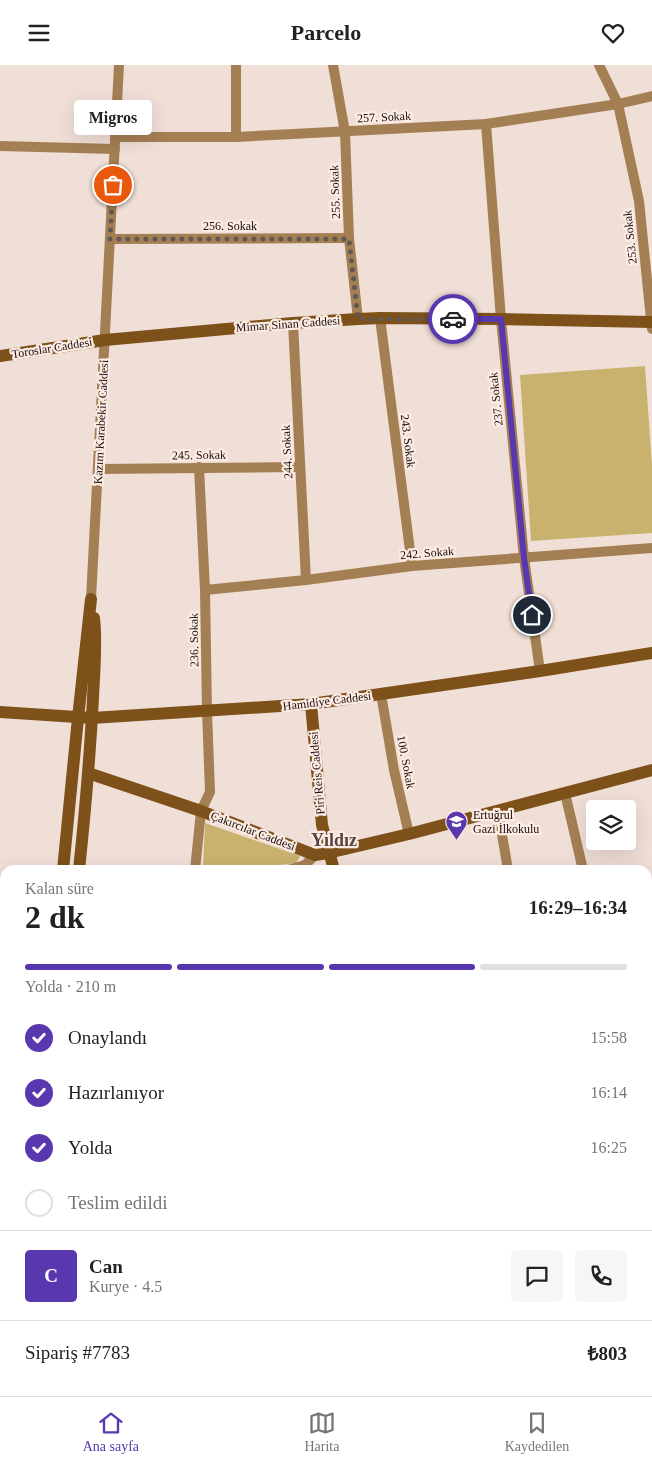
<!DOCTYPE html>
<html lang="tr">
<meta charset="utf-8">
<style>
:root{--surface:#fff;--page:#f6f6f6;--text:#222;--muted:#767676;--line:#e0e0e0;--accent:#5937af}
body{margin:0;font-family:Georgia,serif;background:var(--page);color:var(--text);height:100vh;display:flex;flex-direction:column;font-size:19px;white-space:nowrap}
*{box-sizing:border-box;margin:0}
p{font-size:16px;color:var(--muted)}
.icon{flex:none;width:28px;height:28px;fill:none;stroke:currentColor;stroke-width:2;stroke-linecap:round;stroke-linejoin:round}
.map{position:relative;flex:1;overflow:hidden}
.side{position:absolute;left:0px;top:800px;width:652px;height:531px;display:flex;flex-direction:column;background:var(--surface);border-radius:15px 15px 0 0;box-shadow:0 5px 20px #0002}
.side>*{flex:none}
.tools{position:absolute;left:586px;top:735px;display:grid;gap:10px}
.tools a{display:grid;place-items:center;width:50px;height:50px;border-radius:5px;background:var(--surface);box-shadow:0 5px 20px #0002;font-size:25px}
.pin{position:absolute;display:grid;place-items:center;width:42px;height:42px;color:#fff;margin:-21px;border:2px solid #fff;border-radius:50%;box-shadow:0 1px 5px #0007}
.courier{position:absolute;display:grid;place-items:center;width:50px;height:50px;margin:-25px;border:4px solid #5937af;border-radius:50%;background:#fff;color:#222;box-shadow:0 1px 6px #0007}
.bubble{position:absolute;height:35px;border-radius:5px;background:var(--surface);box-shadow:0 5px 20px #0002;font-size:16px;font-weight:700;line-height:35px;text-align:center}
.overview em{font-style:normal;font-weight:700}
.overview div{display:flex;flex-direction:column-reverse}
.overview{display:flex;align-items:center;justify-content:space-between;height:85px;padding:0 25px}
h1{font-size:32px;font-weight:700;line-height:38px}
.bar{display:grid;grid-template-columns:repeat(4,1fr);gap:8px 5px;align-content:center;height:60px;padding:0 25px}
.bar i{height:6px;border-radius:4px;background:var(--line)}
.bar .on{background:var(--accent)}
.bar p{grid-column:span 4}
.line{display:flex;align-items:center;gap:12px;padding:0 25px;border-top:1px solid var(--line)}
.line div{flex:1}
.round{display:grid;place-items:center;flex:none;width:52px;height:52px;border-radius:5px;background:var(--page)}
ol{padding:0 25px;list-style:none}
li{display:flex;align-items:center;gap:15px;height:55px}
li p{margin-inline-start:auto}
li .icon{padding:5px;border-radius:50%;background:var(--accent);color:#fff;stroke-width:4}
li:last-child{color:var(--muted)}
li i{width:28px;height:28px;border:2px solid var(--line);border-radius:50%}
header{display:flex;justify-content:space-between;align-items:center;height:65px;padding:0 25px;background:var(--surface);font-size:22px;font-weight:700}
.dock{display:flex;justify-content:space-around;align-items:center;height:70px;border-top:1px solid var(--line);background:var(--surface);font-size:14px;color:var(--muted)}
.dock a{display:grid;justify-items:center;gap:2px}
.dock .on{color:var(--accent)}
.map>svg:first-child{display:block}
.green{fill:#c9b26e}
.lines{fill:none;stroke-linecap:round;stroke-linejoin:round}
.street{stroke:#a57f54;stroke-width:10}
.secondary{stroke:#7d5119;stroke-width:12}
.primary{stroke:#52381b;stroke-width:12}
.done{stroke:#615753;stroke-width:5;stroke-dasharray:0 9}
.route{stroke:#5937af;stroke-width:6}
.labels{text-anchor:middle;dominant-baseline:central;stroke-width:4.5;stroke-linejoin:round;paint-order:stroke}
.street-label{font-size:12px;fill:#140e0c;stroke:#feece4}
.poi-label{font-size:12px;fill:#140e0c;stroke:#feece4;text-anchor:start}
.district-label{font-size:18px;font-weight:bold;fill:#564841;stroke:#feece4}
</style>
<header><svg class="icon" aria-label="menu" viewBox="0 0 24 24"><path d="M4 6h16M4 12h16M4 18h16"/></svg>Parcelo<svg class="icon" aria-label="heart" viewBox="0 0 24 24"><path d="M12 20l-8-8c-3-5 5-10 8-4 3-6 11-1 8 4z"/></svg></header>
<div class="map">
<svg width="652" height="1331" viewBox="0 0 652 1331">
<rect width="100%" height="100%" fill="#f0dfd7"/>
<g class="green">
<path d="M645 301 652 401V468L531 476 520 310Z"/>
<path d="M205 758 300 791 296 798 236 805H203Z"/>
</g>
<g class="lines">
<g class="street">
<path d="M333 0 345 67 349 173 358 254"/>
<path d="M599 0 618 39 639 136 652 264"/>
<path d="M486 59 501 254 524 493 540 606"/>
<path d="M115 72H236L486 59 618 39 652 31"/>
<path d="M236 72V0"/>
<path d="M0 81 115 84"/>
<path d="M110 174 349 173"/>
<path d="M380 253 412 501"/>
<path d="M293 258 306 515"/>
<path d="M98 404 300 402"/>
<path d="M205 525 306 515 412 501 652 483"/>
<path d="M91 534 119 0"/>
<path d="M381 629 394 705 409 769"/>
<path d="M565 728 583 805"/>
<path d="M498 746 508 805"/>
<path d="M195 805 201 746 210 727 207 646 205 525 199 402"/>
<path d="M288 805 305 800 315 790"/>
<path d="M0 844H5"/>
<path d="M648 1311 652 1312"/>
<path d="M301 1326V1331"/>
<path d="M535 1326V1331"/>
<path d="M206 1331 207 1326"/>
</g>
<g class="secondary">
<path d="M0 291 105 275 293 258 358 254 380 253 501 254 652 257"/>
<path d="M311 639 322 760 334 805"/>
<path d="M0 647 92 653 311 639 540 606 652 588"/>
<path d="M88 708 201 746 315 790 328 788 409 769 652 705"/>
<path d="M63 805 78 653 91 534"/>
<path d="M79 805C85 748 90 691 93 633 94 607 97 580 94 553"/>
<path d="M648 1210H652"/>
<path d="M423 1326V1331"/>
<path d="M38 1331V1326"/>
</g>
<g class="primary">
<path d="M648 984 652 983"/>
<path d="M648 1012 652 1011"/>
<path d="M0 1070H5"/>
<path d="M0 1094H5"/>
</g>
</g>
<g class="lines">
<path class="done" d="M113 120 110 174H349L358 254H453"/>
<path class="route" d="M453 254H501L524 493 532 550"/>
</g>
<defs>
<symbol id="school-pin" viewBox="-11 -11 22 30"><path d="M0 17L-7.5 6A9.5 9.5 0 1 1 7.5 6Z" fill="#5937af" stroke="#feece4"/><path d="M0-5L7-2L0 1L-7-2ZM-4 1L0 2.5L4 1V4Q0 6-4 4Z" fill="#fff"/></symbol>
</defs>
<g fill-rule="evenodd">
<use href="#school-pin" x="444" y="744" width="25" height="34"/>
</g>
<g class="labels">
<g class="street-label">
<text transform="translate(384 52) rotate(-3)">257. Sokak</text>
<text transform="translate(335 127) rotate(-92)">255. Sokak</text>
<text x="230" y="161">256. Sokak</text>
<text transform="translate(630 172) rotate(-96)">253. Sokak</text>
<text transform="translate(288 259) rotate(-4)">Mimar Sinan Caddesi</text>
<text transform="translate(52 283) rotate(-9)">Toroslar Caddesi</text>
<text transform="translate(496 334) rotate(-96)">237. Sokak</text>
<text transform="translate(101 357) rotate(-87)">Kazım Karabekir Caddesi</text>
<text transform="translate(408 376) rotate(83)">243. Sokak</text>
<text transform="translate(287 387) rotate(-93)">244. Sokak</text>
<text transform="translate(199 390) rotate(-1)">245. Sokak</text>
<text transform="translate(427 488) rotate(-5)">242. Sokak</text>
<text transform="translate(194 575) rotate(-91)">236. Sokak</text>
<text transform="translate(327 636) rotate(-7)">Hamidiye Caddesi</text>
<text transform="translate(406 697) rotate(79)">100. Sokak</text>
<text transform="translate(317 708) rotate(-95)">Piri Reis Caddesi</text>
<text transform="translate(253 766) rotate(21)">Çakırcılar Caddesi</text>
</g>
<g class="poi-label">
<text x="473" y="750">Ertuğrul<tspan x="473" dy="14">Gazi İlkokulu</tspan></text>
</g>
<g class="district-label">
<text x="334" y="775">Yıldız</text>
</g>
</g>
</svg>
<div class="tools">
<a><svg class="icon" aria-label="layers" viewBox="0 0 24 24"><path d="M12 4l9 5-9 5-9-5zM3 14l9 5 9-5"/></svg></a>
</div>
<div class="pin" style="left:113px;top:120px;background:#ea580c"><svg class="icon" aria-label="bag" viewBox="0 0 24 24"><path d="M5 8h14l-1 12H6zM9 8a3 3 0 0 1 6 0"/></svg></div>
<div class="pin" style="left:532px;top:550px;background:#1f2937"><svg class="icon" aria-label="home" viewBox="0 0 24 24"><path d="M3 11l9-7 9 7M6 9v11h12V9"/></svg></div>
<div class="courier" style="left:453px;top:254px"><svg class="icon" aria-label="car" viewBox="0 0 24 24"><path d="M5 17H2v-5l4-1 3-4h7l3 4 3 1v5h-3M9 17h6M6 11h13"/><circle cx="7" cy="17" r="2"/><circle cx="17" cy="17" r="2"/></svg></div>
<div class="bubble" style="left:74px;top:35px;width:78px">Migros</div>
<section class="side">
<div class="overview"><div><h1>2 dk</h1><p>Kalan süre</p></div><em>16:29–16:34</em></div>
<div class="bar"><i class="on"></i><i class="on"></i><i class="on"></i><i></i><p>Yolda · 210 m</p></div>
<ol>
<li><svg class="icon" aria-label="check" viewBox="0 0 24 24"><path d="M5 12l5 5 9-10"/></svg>Onaylandı<p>15:58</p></li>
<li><svg class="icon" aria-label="check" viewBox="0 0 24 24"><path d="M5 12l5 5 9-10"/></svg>Hazırlanıyor<p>16:14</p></li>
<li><svg class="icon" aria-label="check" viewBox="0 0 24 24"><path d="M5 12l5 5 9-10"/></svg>Yolda<p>16:25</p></li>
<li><i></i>Teslim edildi</li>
</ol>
<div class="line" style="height:90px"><b class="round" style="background:var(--accent);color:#fff">C</b><div><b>Can</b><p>Kurye · 4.5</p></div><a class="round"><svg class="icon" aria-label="chat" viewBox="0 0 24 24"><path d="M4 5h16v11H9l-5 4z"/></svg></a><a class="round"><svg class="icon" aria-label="phone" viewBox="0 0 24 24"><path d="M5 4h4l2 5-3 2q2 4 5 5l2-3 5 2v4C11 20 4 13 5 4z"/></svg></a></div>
<div class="line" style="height:65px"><div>Sipariş #7783</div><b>₺803</b></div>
</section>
</div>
<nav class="dock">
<a class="on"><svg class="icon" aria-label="home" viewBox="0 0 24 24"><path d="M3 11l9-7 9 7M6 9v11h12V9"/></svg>Ana sayfa</a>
<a><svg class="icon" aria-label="map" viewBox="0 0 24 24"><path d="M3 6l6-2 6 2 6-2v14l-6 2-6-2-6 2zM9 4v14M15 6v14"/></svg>Harita</a>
<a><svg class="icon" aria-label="saved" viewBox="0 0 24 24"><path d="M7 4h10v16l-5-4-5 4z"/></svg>Kaydedilen</a>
</nav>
